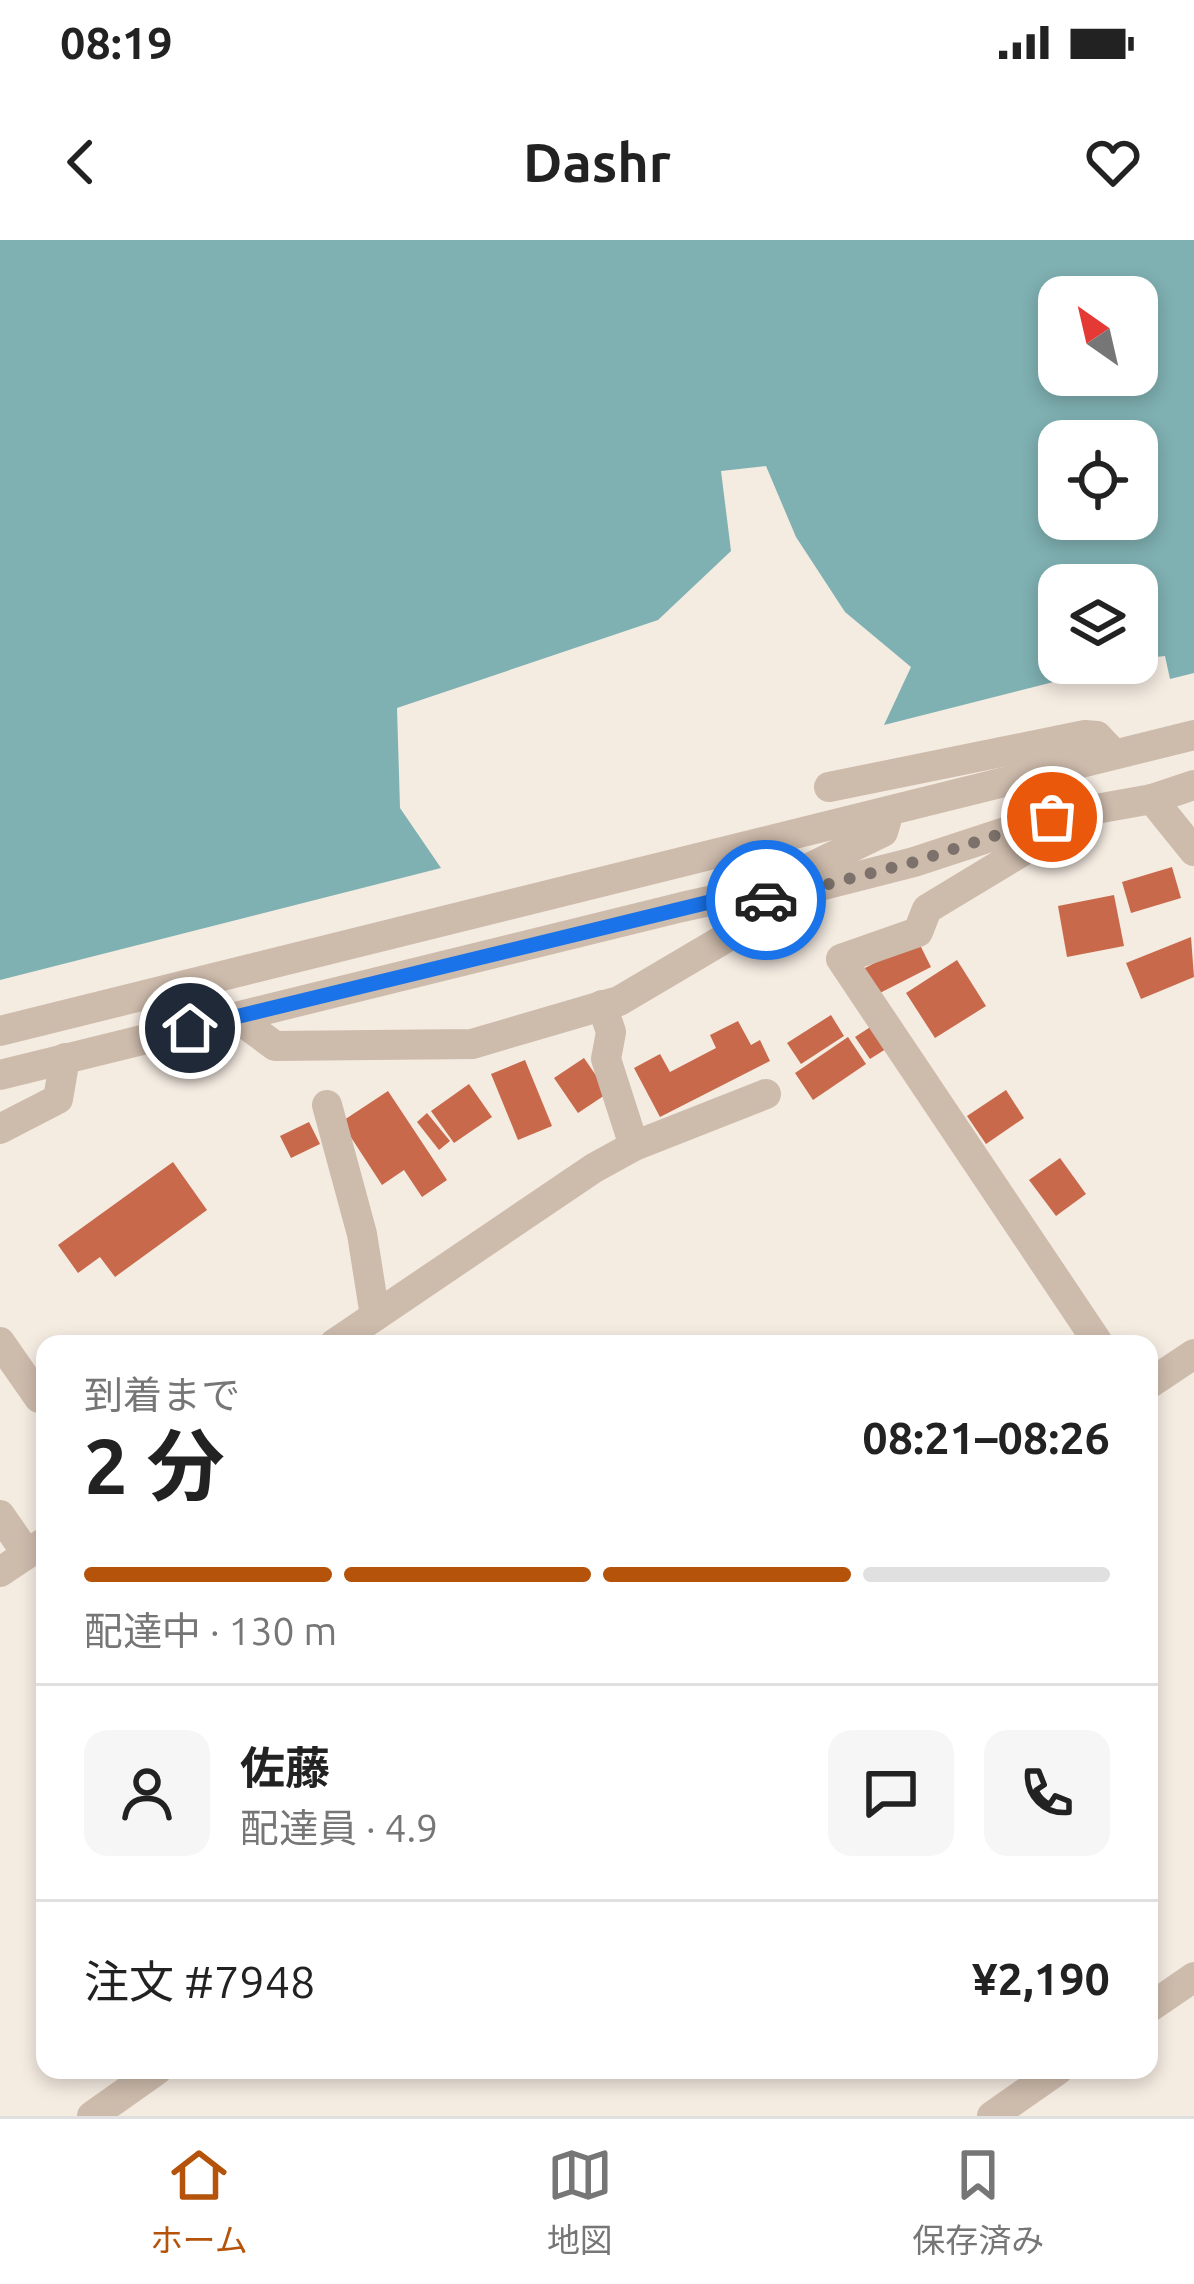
<!DOCTYPE html>
<html lang="ja">
<meta charset="utf-8">
<style>
:root{--surface:#fff;--page:#f6f6f6;--text:#222;--muted:#767676;--line:#e0e0e0;--accent:#b45309}
body{margin:0;font-family:Ubuntu,"Noto Sans JP",sans-serif;background:var(--page);color:var(--text);height:100vh;display:flex;flex-direction:column;font-size:45px;white-space:nowrap}
*{box-sizing:border-box;margin:0}
p{font-size:39px;color:var(--muted)}
.icon{flex:none;width:66px;height:66px;fill:none;stroke:currentColor;stroke-width:2;stroke-linecap:round;stroke-linejoin:round}
.map{position:relative;flex:1;overflow:hidden}
.panel{position:absolute;left:36px;top:1095px;width:1122px;height:744px;display:flex;flex-direction:column;background:var(--surface);border-radius:24px;box-shadow:0 6px 18px #0003}
.panel>*{flex:none}
.needle{width:78px;rotate:326deg}
.buttons{position:absolute;left:1038px;top:36px;display:grid;gap:24px}
.buttons a{display:grid;place-items:center;width:120px;height:120px;border-radius:24px;background:var(--surface);box-shadow:0 6px 18px #0003;font-size:60px}
.pin{position:absolute;display:grid;place-items:center;width:102px;height:102px;color:#fff;margin:-51px;border:6px solid #fff;border-radius:50%;box-shadow:0 3px 12px #0007}
.courier{position:absolute;display:grid;place-items:center;width:120px;height:120px;margin:-60px;border:9px solid #1a73e8;border-radius:50%;background:#fff;color:#222;box-shadow:0 3px 15px #0007}
.overview em{font-style:normal;font-weight:700}
.overview div{display:flex;flex-direction:column-reverse}
.overview{display:flex;align-items:center;justify-content:space-between;height:204px;padding:0 48px}
h1{font-size:78px;font-weight:700;line-height:90px}
.bar{display:grid;grid-template-columns:repeat(4,1fr);gap:18px 12px;align-content:center;height:144px;padding:0 48px}
.bar i{height:15px;border-radius:9px;background:var(--line)}
.bar .current{background:var(--accent)}
.bar p{grid-column:span 4}
.line{display:flex;align-items:center;gap:30px;padding:0 48px;border-top:3px solid var(--line)}
.line div{flex:1}
.round{display:grid;place-items:center;flex:none;width:126px;height:126px;border-radius:24px;background:var(--page)}
.status{display:flex;justify-content:space-between;align-items:center;height:84px;padding:0 60px;background:var(--surface);direction:ltr}
.status svg{height:33px;fill:currentColor}
header{display:flex;justify-content:space-between;align-items:center;height:156px;padding:0 48px;background:var(--surface);font-size:54px;font-weight:700}
.menu{display:flex;justify-content:space-around;align-items:center;height:168px;border-top:3px solid var(--line);background:var(--surface);font-size:33px;color:var(--muted)}
.menu a{display:grid;justify-items:center;gap:6px}
.menu .current{color:var(--accent)}
.map>svg:first-child{display:block}
.water{fill:#7fb0b2;fill-rule:evenodd}
.building{fill:#c8694b}
.lines{fill:none;stroke-linecap:round;stroke-linejoin:round}
.minor{stroke:#cdbbac;stroke-width:30}
.done{stroke:#7c716b;stroke-width:12;stroke-dasharray:0 21.6}
.route{stroke:#1a73e8;stroke-width:15}
</style>
<div class="status"><b>08:19</b><svg viewBox="0 0 49 12"><path d="M0 12V9h3v3zM5 12V6h3v6zM10 12V3h3v9zM15 12V0h3v12zM26 1h20v11H26zM47 4h2v5h-2z"/></svg></div>
<header><svg class="icon" aria-label="back" viewBox="0 0 24 24"><path d="M15 5l-7 7 7 7"/></svg>Dashr<svg class="icon" aria-label="heart" viewBox="0 0 24 24"><path d="M12 20l-8-8c-3-5 5-10 8-4 3-6 11-1 8 4z"/></svg></header>
<div class="map">
<svg width="1194" height="1876" viewBox="0 0 1194 1876">
<rect width="100%" height="100%" fill="#f4ebe1"/>
<path class="water" d="M0 0H1194V433L1170 439 1165 416 1137 419V345H1059V423H1083L1085 434 884 485 911 427 845 372 796 297 766 226 721 231 731 311 658 380 397 468 400 568 441 628 0 740ZM1059 57H1137V135H1059ZM1059 201H1137V279H1059Z"/>
<g class="building">
<path d="M1172 627 1181 658 1131 673 1122 642Z"/>
<path d="M1114 655 1124 706 1067 717 1058 666Z"/>
<path d="M1191 697 1194 737 1141 759 1126 723Z"/>
<path d="M918 701 931 727 868 759 855 733Z"/>
<path d="M957 720 986 766 935 798 906 753Z"/>
<path d="M831 775 844 796 801 824 787 803Z"/>
<path d="M738 781 751 805 760 800 770 821 660 877 634 828 660 814 670 832 716 808 710 795Z"/>
<path d="M875 784 889 807 870 819 855 797Z"/>
<path d="M848 797 866 824 813 860 795 833Z"/>
<path d="M584 818 608 853 578 873 554 838Z"/>
<path d="M525 820 552 886 518 900 491 834Z"/>
<path d="M469 844 492 877 454 903 431 871Z"/>
<path d="M1006 850 1024 878 986 904 967 876Z"/>
<path d="M388 851 447 940 422 957 404 930 382 945 341 882Z"/>
<path d="M427 873 450 901 439 910 417 882Z"/>
<path d="M309 882 320 904 291 918 280 896Z"/>
<path d="M1060 918 1086 954 1056 976 1029 940Z"/>
<path d="M173 922 207 970 115 1037 100 1017 78 1033 58 1005Z"/>
</g>
<g class="lines">
<g class="minor">
<path d="M829 547 1085 495 1097 496 1113 513"/>
<path d="M1152 559 1194 611"/>
<path d="M1066 585 927 669 918 692 841 719 1099 1104"/>
<path d="M774 645 883 592 886 582"/>
<path d="M602 765 611 792 606 819 634 906"/>
<path d="M236 777 275 806 472 804 619 761 768 673 765 660"/>
<path d="M0 791 1194 495"/>
<path d="M0 835 682 667 763 649 765 660 914 622 1051 577 1152 559 1194 545"/>
<path d="M327 865 362 994 375 1076"/>
<path d="M0 889 58 859 65 818"/>
<path d="M0 1102 39 1158"/>
<path d="M334 1104 594 928 634 906 766 854"/>
<path d="M1149 1144 1194 1114"/>
<path d="M0 1275 27 1314"/>
<path d="M0 1332 45 1302"/>
<path d="M1149 1768 1194 1737"/>
<path d="M92 1876 157 1830"/>
<path d="M992 1876 1058 1830"/>
</g>
</g>
<g class="lines">
<path class="done" d="M766 660 914 622 1052 577"/>
<path class="route" d="M190 788 763 649 766 660"/>
</g>
</svg>
<div class="buttons">
<a><svg class="needle" viewBox="-14 -14 28 28"><path d="M0-13l5 13h-10z" fill="#e53935"/><path d="M0 13l5-13h-10z" fill="#767676"/></svg></a>
<a><svg class="icon" aria-label="locate" viewBox="0 0 24 24"><circle cx="12" cy="12" r="6"/><path d="M12 2v4M12 18v4M2 12h4M18 12h4"/></svg></a>
<a><svg class="icon" aria-label="layers" viewBox="0 0 24 24"><path d="M12 4l9 5-9 5-9-5zM3 14l9 5 9-5"/></svg></a>
</div>
<div class="pin" style="left:1052px;top:577px;background:#ea580c"><svg class="icon" aria-label="bag" viewBox="0 0 24 24"><path d="M5 8h14l-1 12H6zM9 8a3 3 0 0 1 6 0"/></svg></div>
<div class="pin" style="left:190px;top:788px;background:#1f2937"><svg class="icon" aria-label="home" viewBox="0 0 24 24"><path d="M3 11l9-7 9 7M6 9v11h12V9"/></svg></div>
<div class="courier" style="left:766px;top:660px"><svg class="icon" aria-label="car" viewBox="0 0 24 24"><path d="M5 17H2v-5l4-1 3-4h7l3 4 3 1v5h-3M9 17h6M6 11h13"/><circle cx="7" cy="17" r="2"/><circle cx="17" cy="17" r="2"/></svg></div>
<section class="panel">
<div class="overview"><div><h1>2 分</h1><p>到着まで</p></div><em>08:21–08:26</em></div>
<div class="bar"><i class="current"></i><i class="current"></i><i class="current"></i><i></i><p>配達中 · 130 m</p></div>
<div class="line" style="height:216px"><a class="round"><svg class="icon" aria-label="person" viewBox="0 0 24 24"><circle cx="12" cy="8" r="4"/><path d="M4 21q1-7 8-7t8 7"/></svg></a><div><b>佐藤</b><p>配達員 · 4.9</p></div><a class="round"><svg class="icon" aria-label="chat" viewBox="0 0 24 24"><path d="M4 5h16v11H9l-5 4z"/></svg></a><a class="round"><svg class="icon" aria-label="phone" viewBox="0 0 24 24"><path d="M5 4h4l2 5-3 2q2 4 5 5l2-3 5 2v4C11 20 4 13 5 4z"/></svg></a></div>
<div class="line" style="height:156px"><div>注文 #7948</div><b>¥2,190</b></div>
</section>
</div>
<nav class="menu">
<a class="current"><svg class="icon" aria-label="home" viewBox="0 0 24 24"><path d="M3 11l9-7 9 7M6 9v11h12V9"/></svg>ホーム</a>
<a><svg class="icon" aria-label="map" viewBox="0 0 24 24"><path d="M3 6l6-2 6 2 6-2v14l-6 2-6-2-6 2zM9 4v14M15 6v14"/></svg>地図</a>
<a><svg class="icon" aria-label="saved" viewBox="0 0 24 24"><path d="M7 4h10v16l-5-4-5 4z"/></svg>保存済み</a>
</nav>
